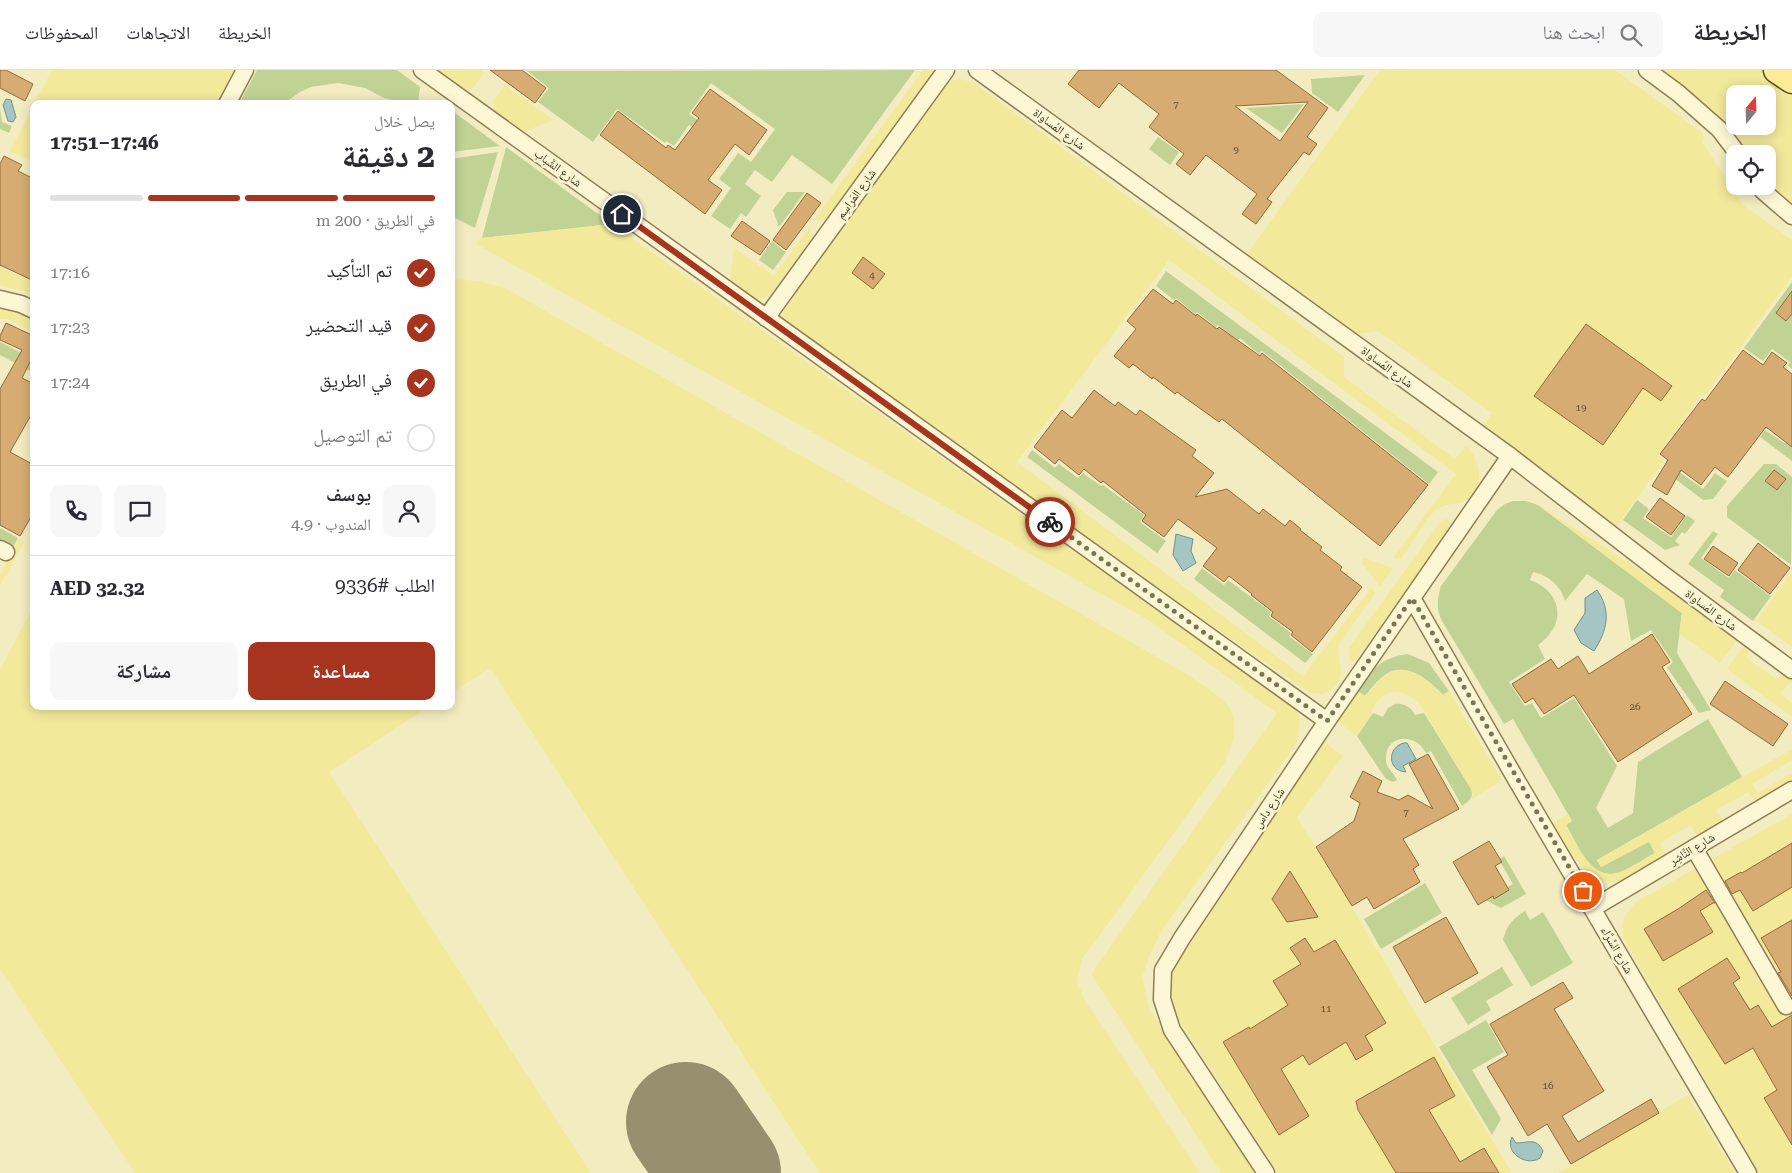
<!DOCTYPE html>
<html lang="ar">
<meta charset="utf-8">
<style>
:root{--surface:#fff;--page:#f7f7f7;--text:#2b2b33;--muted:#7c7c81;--line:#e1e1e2;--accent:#a6341f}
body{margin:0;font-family:"Roboto Serif","Noto Naskh Arabic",serif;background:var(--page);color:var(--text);direction:rtl;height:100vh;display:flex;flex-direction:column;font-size:19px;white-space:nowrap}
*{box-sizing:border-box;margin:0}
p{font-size:16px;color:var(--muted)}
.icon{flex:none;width:28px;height:28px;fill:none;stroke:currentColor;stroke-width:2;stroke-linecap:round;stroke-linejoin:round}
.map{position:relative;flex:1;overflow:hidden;direction:ltr}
.details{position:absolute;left:30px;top:30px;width:425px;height:610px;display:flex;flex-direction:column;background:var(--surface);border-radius:10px;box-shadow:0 2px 12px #0003;direction:rtl}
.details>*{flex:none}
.needle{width:32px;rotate:19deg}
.fabs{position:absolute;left:1726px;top:15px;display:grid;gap:10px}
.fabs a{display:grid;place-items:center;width:50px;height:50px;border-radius:10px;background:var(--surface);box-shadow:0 2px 12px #0003;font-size:25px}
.pin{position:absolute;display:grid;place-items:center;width:42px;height:42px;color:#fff;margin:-21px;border:2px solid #fff;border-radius:50%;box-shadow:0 1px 5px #0007}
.courier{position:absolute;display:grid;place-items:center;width:50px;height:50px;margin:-25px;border:4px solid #a6341f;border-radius:50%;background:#fff;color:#222;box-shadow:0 1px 6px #0007}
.head em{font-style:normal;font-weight:700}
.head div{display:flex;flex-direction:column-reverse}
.head{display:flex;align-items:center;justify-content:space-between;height:85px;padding:0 20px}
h1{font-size:32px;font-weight:700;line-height:38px}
.bar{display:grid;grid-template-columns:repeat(4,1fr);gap:8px 5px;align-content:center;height:60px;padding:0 20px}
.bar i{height:6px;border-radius:4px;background:var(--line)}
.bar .active{background:var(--accent)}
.bar p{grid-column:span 4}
.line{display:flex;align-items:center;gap:12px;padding:0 20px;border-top:1px solid var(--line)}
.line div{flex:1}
.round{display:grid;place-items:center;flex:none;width:52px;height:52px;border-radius:10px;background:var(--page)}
ol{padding:0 20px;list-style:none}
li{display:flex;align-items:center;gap:15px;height:55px}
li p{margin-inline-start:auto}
li .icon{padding:5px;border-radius:50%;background:var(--accent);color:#fff;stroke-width:4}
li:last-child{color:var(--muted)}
li i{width:28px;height:28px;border:2px solid var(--line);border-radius:50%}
.cta{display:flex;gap:10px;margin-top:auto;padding:10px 20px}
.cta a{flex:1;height:58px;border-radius:10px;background:var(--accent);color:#fff;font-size:20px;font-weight:700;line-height:58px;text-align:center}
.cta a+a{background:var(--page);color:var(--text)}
header{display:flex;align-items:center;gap:30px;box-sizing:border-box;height:70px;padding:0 25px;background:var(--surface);border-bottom:1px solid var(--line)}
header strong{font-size:24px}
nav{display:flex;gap:28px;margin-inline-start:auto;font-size:18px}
.search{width:350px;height:45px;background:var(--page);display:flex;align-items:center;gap:12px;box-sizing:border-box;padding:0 18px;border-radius:10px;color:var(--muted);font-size:19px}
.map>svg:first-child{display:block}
.green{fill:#c1d394}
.sand{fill:#f2e99b;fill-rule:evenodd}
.water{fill:#a4c5c1;stroke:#6a9591}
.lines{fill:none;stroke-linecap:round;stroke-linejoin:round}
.runway{stroke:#988f6e;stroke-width:120}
.building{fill:#d6ac73;stroke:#926b39;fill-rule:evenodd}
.minor-casing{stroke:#8f7e56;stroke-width:19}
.primary-casing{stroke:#5d4a2b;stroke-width:29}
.minor{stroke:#fdf7d6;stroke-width:16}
.primary{stroke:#fbec95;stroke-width:26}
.done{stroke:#7d7356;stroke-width:5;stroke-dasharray:0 9}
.route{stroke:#a6341f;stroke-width:6}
.labels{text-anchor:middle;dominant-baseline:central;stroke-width:5;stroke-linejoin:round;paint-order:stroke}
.number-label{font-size:10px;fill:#635032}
.street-label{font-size:12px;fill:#3d321c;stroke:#f9f5d2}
</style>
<header>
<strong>الخريطة</strong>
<div class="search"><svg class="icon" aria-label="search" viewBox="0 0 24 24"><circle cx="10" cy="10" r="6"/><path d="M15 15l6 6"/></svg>ابحث هنا</div>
<nav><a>الخريطة</a><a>الاتجاهات</a><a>المحفوظات</a></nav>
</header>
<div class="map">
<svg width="1792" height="1103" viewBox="0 0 1792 1103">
<rect width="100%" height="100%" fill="#f3ecc1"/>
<g class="green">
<path d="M257 0H397L420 17 418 34H408L384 28 365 18 338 13 311 17 300 22 283 34H239Z"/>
<path d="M915 0 832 114 792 85 772 112 755 100 745 114 761 126 746 147 741 143 730 159 711 146 731 118 719 109 738 83 751 92 775 59 711 13 689 44 705 55 699 62 689 55 674 76 666 71 665 73 617 39 593 72 538 32 549 18 527 1Z"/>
<path d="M1365 5 1338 42 1312 23 1311 9Z"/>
<path d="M1304 34 1282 63 1246 38Z"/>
<path d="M0 38 2 52 12 56 9 63 0 59Z"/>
<path d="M451 40 500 76 451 82Z"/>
<path d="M1158 67 1179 82 1170 95 1149 79Z"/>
<path d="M506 77 612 154 482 168Z"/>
<path d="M498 82 475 158 451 146V89Z"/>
<path d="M787 122H805L779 157 773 140Z"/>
<path d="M772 171 786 182 773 200 759 190Z"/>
<path d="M1166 201 1438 402 1429 414 1262 281 1259 284 1240 268 1238 270 1218 255 1216 257 1197 242 1195 244 1176 228 1174 230 1156 216Z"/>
<path d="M1792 212V299L1788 296 1790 292 1772 279 1763 291 1744 278Z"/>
<path d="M0 272 34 289V303L0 285Z"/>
<path d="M1765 360 1784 373H1792V391L1760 367Z"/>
<path d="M1032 380 1055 398 1059 394 1078 408 1083 403 1101 416 1103 415 1144 445 1140 452 1166 471 1157 483 1027 387Z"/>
<path d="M1764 394H1776L1792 407 1791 495 1727 447V436Z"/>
<path d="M1670 395 1703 419 1715 403 1727 411 1713 429 1703 430 1674 408Z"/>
<path d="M1637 430 1649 439 1643 448 1671 467 1687 445 1695 451 1685 464 1682 462 1675 471 1680 475 1665 480 1623 450Z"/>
<path d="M1513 431H1526L1538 435 1682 543 1677 583 1711 640 1699 643 1667 598 1673 592 1651 560 1631 571 1624 529 1587 504 1565 531C1561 516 1548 505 1533 502L1530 510C1563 522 1567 555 1538 575L1545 589 1509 612 1525 636 1532 633 1541 648 1574 628 1617 696 1596 738 1608 758 1633 743 1638 692 1708 649 1742 707 1597 790 1601 797 1649 771 1655 783C1644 789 1633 797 1621 802 1591 813 1578 775 1566 755L1572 751 1513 649 1504 654 1442 551C1436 538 1437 530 1441 516L1497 440 1505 434Z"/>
<path d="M0 458 18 468 13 477 0 470Z"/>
<path d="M1713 461 1718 464 1701 488 1729 508 1735 500 1771 526 1753 551 1720 527 1724 520 1688 494Z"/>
<path d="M1202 498 1224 515 1228 510 1271 542 1269 546 1291 563 1289 566 1313 584 1305 593 1194 509Z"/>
<path d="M1408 584 1429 593 1449 621 1443 625C1428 609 1403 588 1381 608 1375 613 1370 620 1365 626L1358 621C1373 599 1379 588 1408 584Z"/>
<path d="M1395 634C1404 633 1411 637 1415 645L1424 643 1471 719C1474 728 1469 731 1462 736L1431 681 1426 683C1415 661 1384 665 1386 690 1386 699 1394 702 1397 710L1393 712 1386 709 1357 666 1373 643 1383 647 1388 638Z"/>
<path d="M1504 786 1526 824 1501 838 1485 830 1513 814 1499 790Z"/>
<path d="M1425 813 1442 843 1381 879 1364 849Z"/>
<path d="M1525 841 1530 850 1543 842 1573 893 1531 917 1503 870C1507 855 1512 849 1525 841Z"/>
<path d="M1502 897 1513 915 1486 931 1491 940 1468 955 1451 928Z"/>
<path d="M1486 950 1504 982 1472 1000 1501 1049 1492 1065 1439 977Z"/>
</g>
<g class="sand">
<path d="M52 0H234L216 34H34Z"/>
<path d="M434 0H480L484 3 472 19 461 20Z"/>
<path d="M923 0H934L826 151 814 150Z"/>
<path d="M1380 0H1615L1702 63 1704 67 1703 73 1743 135 1792 170V206L1705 326 1702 324 1658 385 1664 391 1616 457 1489 365 1482 358 1492 343 1378 261 1357 264 1247 184Z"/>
<path d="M1655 0H1761L1792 22V141L1768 116V84H1742ZM1735 24H1768V56H1735Z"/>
<path d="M958 9 973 12 1344 287V307L1455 389 1466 376C1480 387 1486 420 1467 430 1459 435 1446 433 1437 439 1431 442 1407 480 1401 489L1393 488 1456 404 1169 190 1017 392 1303 606 1372 517 1375 523 1338 576 1341 603 1338 612 1332 619 1323 624 1310 623 1064 454 783 251 782 246 786 237 944 16 949 12Z"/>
<path d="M505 15 553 50 521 63 494 44 493 31Z"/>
<path d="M34 35V93L10 81Z"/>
<path d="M612 154 1296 639C1302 653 1300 662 1295 676L1160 863 1149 887 1142 908 1149 938 1255 1103H1221L1091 904 1277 643 1150 551 476 174 482 168Z"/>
<path d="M810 157 813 167 768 227 758 230 747 228 733 218 730 211 734 178 774 206Z"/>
<path d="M0 197 34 213V227L23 221 0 215Z"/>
<path d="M451 209 478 211 505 218 1134 574C1155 586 1221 621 1230 639 1239 657 1232 677 1224 694L1082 889 1077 912 1086 932 1200 1103H820L490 598 451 623Z"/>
<path d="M0 239 18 243 34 251V263L8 249H0Z"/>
<path d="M1538 435 1741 565 1720 593 1679 563 1682 543Z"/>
<path d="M1446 449 1450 451 1451 458 1354 592 1350 589 1349 578 1441 451Z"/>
<path d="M19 469 24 472 0 516V505Z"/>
<path d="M1364 488 1393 498 1380 516 1362 493Z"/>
<path d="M1792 502V577L1756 551Z"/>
<path d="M34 535V636H430L329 702 591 1103H135L0 899V600Z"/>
<path d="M1748 570 1755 575 1746 588 1777 609 1786 599 1792 603V613L1790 612 1780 624 1792 633V647L1727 599Z"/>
<path d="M1404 600C1421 603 1431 613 1443 625L1449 621 1502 710 1471 730 1473 725 1471 719 1420 634C1403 616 1382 618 1371 642L1373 643 1357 666 1337 651 1358 621 1365 626C1378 611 1383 602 1404 600Z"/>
<path d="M1322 670 1343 686 1297 747 1512 1103H1278L1179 950C1171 931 1169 912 1172 892Z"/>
<path d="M1792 679V690L1752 714 1758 723 1792 703V712L1756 733 1748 722 1716 740 1724 752 1698 767 1690 755 1660 773 1667 786C1655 793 1643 802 1630 808 1589 826 1571 780 1553 753L1568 744 1572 751 1566 755C1578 775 1591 813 1620 802 1632 797 1644 789 1655 783L1649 772 1601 797 1597 790Z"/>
<path d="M1792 744V1103H1759L1623 868C1621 849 1624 846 1636 832Z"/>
<path d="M1688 1025 1735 1103H1558Z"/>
</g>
<g class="water">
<path d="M6 29 11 30 16 47 13 52 8 51 3 35Z"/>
<path d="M1176 464 1193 469 1191 481 1196 493 1183 501 1173 485Z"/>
<path d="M1597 520C1612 541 1607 561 1594 581L1581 573 1574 560 1585 543V528Z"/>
<path d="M1404 673H1407L1416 689 1403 696 1406 702C1387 701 1387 677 1404 673Z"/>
<path d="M1512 1067 1516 1073C1528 1073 1536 1067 1543 1081L1540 1088C1527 1097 1504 1083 1512 1067Z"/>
</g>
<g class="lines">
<path class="runway" d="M686 1052 721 1103"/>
</g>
<g class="building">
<path d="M0 0H6L33 14 25 31 0 18Z"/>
<path d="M490 0H522L546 18 535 33Z"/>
<path d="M1079 0H1276L1328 38 1307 67 1317 74 1309 85 1304 82 1267 129 1272 132 1256 154 1242 144 1257 124 1206 85 1190 105 1176 94 1184 84 1149 57 1159 44 1119 13 1099 38 1068 14ZM1308 32 1280 71 1235 36Z"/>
<path d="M710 19 767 60 749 85 735 74 708 110 722 120 705 144 600 65 618 41 666 78 668 75 675 80 699 48 692 43Z"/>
<path d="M4 86 22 95 18 101 34 109V211L0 195V94Z"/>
<path d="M807 123 821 133 786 180 773 170Z"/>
<path d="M742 151 770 171 760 185 731 166Z"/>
<path d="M863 187 885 204 873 219 852 203Z"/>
<path d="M1153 219 1173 234 1176 230 1196 246 1197 244 1217 259 1219 257 1260 286 1262 283 1428 415 1380 476 1222 349 1219 352 1177 322 1175 324 1153 307 1152 309 1133 294 1129 298 1114 286 1136 259 1127 251Z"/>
<path d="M1792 221V244L1786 251 1776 243Z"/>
<path d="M6 253 34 266V286H33L22 308 34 314V340L10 382 34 395V442L20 466 0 455V319L22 280 0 270V266Z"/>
<path d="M1586 254 1672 316 1661 331 1643 318 1603 375 1534 326Z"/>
<path d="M1743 280 1763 295 1772 282 1787 293 1783 297 1792 304V377L1766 357 1728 407 1715 397 1701 415 1681 400 1667 425 1652 416 1668 390 1660 384 1702 329 1705 331Z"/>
<path d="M1094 320 1115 336 1118 332 1136 345 1140 340 1196 380 1192 386 1214 403 1195 427 1227 419 1259 444 1263 439 1285 456 1290 450 1301 459 1300 460 1322 477 1320 480 1342 497 1340 500 1362 517 1312 582 1291 565 1293 562 1271 546 1273 542 1251 525 1252 524 1229 506 1224 512 1203 496 1217 478 1178 449 1164 467 1142 451 1146 445 1103 411 1101 413 1084 399 1079 405 1059 389 1055 394 1034 377 1062 340 1072 348Z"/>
<path d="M1774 400 1786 409 1777 420 1765 411Z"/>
<path d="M1660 428 1685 446 1671 465 1646 447Z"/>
<path d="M1758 473 1790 498 1770 524 1738 500Z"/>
<path d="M1713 476 1738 493 1729 506 1704 489Z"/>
<path d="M1652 564 1670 592 1662 597 1692 644 1618 692 1574 625 1544 644 1533 628 1525 633 1512 614 1551 589 1558 599 1578 586 1589 604Z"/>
<path d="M1725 611 1788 654 1773 676 1710 634Z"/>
<path d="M1428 684 1459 739 1403 769 1419 795 1413 799 1420 812 1374 839 1367 827 1352 836 1316 777 1354 751 1360 733 1350 727 1363 701 1382 711 1377 722 1399 730 1408 725 1433 739 1409 694Z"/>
<path d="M1489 771 1502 792 1495 796 1509 820 1494 829 1493 826 1478 835 1453 792Z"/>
<path d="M1792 773V817L1753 841 1740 820 1732 824 1725 811 1741 802 1742 803Z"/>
<path d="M1290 801 1318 847 1287 852 1272 829Z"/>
<path d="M1706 820 1715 833H1713L1700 841 1713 862 1663 891 1644 859 1678 839Z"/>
<path d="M1446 847 1478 903 1425 933 1393 877Z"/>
<path d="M1792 850V926L1778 903 1781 902 1761 868Z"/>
<path d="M1305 868 1314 882 1335 870 1386 953 1365 966 1373 980 1356 990 1346 972 1309 995 1303 985 1281 999 1309 1046 1279 1065 1223 972 1249 957 1250 959 1288 935 1273 911 1301 894 1290 878Z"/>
<path d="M1727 888 1740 908 1733 913 1750 940 1758 935 1772 957 1792 945V1075L1764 1028 1777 1020 1753 978 1725 994 1678 919Z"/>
<path d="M1563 912 1573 928 1554 939 1604 1021 1562 1046 1578 1072 1651 1029 1659 1043 1571 1094 1547 1054 1528 1066 1487 997 1508 985 1490 954Z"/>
<path d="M1434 987 1455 1026 1429 1040 1460 1092 1484 1078 1499 1103H1396L1358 1040 1356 1031Z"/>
</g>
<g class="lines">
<defs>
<g id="minor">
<path d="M422 0 1327 651"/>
<path d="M977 0 1510 386 1664 505 1792 600"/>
<path d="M1647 0 1678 23 1719 59 1738 84"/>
<path d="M227 34 245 0"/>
<path d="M1759 116 1763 121 1792 146"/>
<path d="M0 229 21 234 34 240"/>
<path d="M766 248 946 0"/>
<path d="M0 479 6 482"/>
<path d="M1412 528 1517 711 1748 1103"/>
<path d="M1694 778 1786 936"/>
<path d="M1593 838 1792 720"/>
<path d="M1266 1103 1172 960 1162 929 1163 900 1182 868 1327 651 1510 386"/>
</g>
<path id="primary" d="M1777 0 1792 10"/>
</defs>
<use href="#minor" class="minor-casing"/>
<use href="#primary" class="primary-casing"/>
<use href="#minor" class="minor"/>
<use href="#primary" class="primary"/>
</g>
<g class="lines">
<path class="done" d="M1050 452 1327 651 1412 528 1583 821"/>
<path class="route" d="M622 144 1050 452"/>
</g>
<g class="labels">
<g class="number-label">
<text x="1176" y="34">7</text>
<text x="1236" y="79">9</text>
<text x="872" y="205">4</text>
<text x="1581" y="337">19</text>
<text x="1635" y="636">26</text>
<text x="1406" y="742">7</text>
<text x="1326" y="938">11</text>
<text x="1548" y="1015">16</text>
</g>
<g class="street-label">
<text transform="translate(1059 59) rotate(36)">شارع المُساواة</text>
<text transform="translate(558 98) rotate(36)">شارع الشَّباب</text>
<text transform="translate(856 124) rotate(-54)">شارع المَراسِم</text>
<text transform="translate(1387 297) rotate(36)">شارع المُساواة</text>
<text transform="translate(1711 540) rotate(36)">شارع المُساواة</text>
<text transform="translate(1269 738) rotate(-56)">شارع داس</text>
<text transform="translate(1692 779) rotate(-31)">شارع النَّاشِر</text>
<text transform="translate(1617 880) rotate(60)">شارع السَّرَّاء</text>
</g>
</g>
</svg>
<div class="fabs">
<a><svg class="needle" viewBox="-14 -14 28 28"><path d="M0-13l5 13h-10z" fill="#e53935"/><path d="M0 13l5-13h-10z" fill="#7c7c81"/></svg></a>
<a><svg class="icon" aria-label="locate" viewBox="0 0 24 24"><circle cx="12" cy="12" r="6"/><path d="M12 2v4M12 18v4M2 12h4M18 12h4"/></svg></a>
</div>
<div class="pin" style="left:1583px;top:821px;background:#ea580c"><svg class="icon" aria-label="bag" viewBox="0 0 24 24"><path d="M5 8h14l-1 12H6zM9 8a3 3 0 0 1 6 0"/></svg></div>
<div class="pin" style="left:622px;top:144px;background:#1f2937"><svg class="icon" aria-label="home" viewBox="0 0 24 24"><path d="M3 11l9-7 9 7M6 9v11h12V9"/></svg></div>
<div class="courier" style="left:1050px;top:452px"><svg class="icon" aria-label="bike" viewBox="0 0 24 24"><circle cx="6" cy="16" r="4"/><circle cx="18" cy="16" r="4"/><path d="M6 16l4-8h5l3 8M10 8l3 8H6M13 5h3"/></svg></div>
<section class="details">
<div class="head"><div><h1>2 دقيقة</h1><p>يصل خلال</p></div><em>17:46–17:51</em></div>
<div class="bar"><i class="active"></i><i class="active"></i><i class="active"></i><i></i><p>في الطريق · 200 m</p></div>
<ol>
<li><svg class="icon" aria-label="check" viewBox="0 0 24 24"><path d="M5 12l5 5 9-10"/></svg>تم التأكيد<p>17:16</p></li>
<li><svg class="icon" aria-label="check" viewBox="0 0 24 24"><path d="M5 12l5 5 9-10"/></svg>قيد التحضير<p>17:23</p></li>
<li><svg class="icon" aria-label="check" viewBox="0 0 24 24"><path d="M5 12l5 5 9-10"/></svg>في الطريق<p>17:24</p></li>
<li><i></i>تم التوصيل</li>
</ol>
<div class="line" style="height:90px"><a class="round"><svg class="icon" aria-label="person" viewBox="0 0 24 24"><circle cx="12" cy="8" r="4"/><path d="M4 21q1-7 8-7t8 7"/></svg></a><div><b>يوسف</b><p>المندوب · 4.9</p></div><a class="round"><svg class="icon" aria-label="chat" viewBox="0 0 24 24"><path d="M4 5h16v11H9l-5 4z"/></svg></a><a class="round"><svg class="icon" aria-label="phone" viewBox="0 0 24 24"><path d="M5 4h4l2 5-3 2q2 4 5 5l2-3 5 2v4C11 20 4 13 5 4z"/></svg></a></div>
<div class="line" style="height:65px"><div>الطلب #9336</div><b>AED 32.32</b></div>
<div class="cta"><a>مساعدة</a><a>مشاركة</a></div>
</section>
</div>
